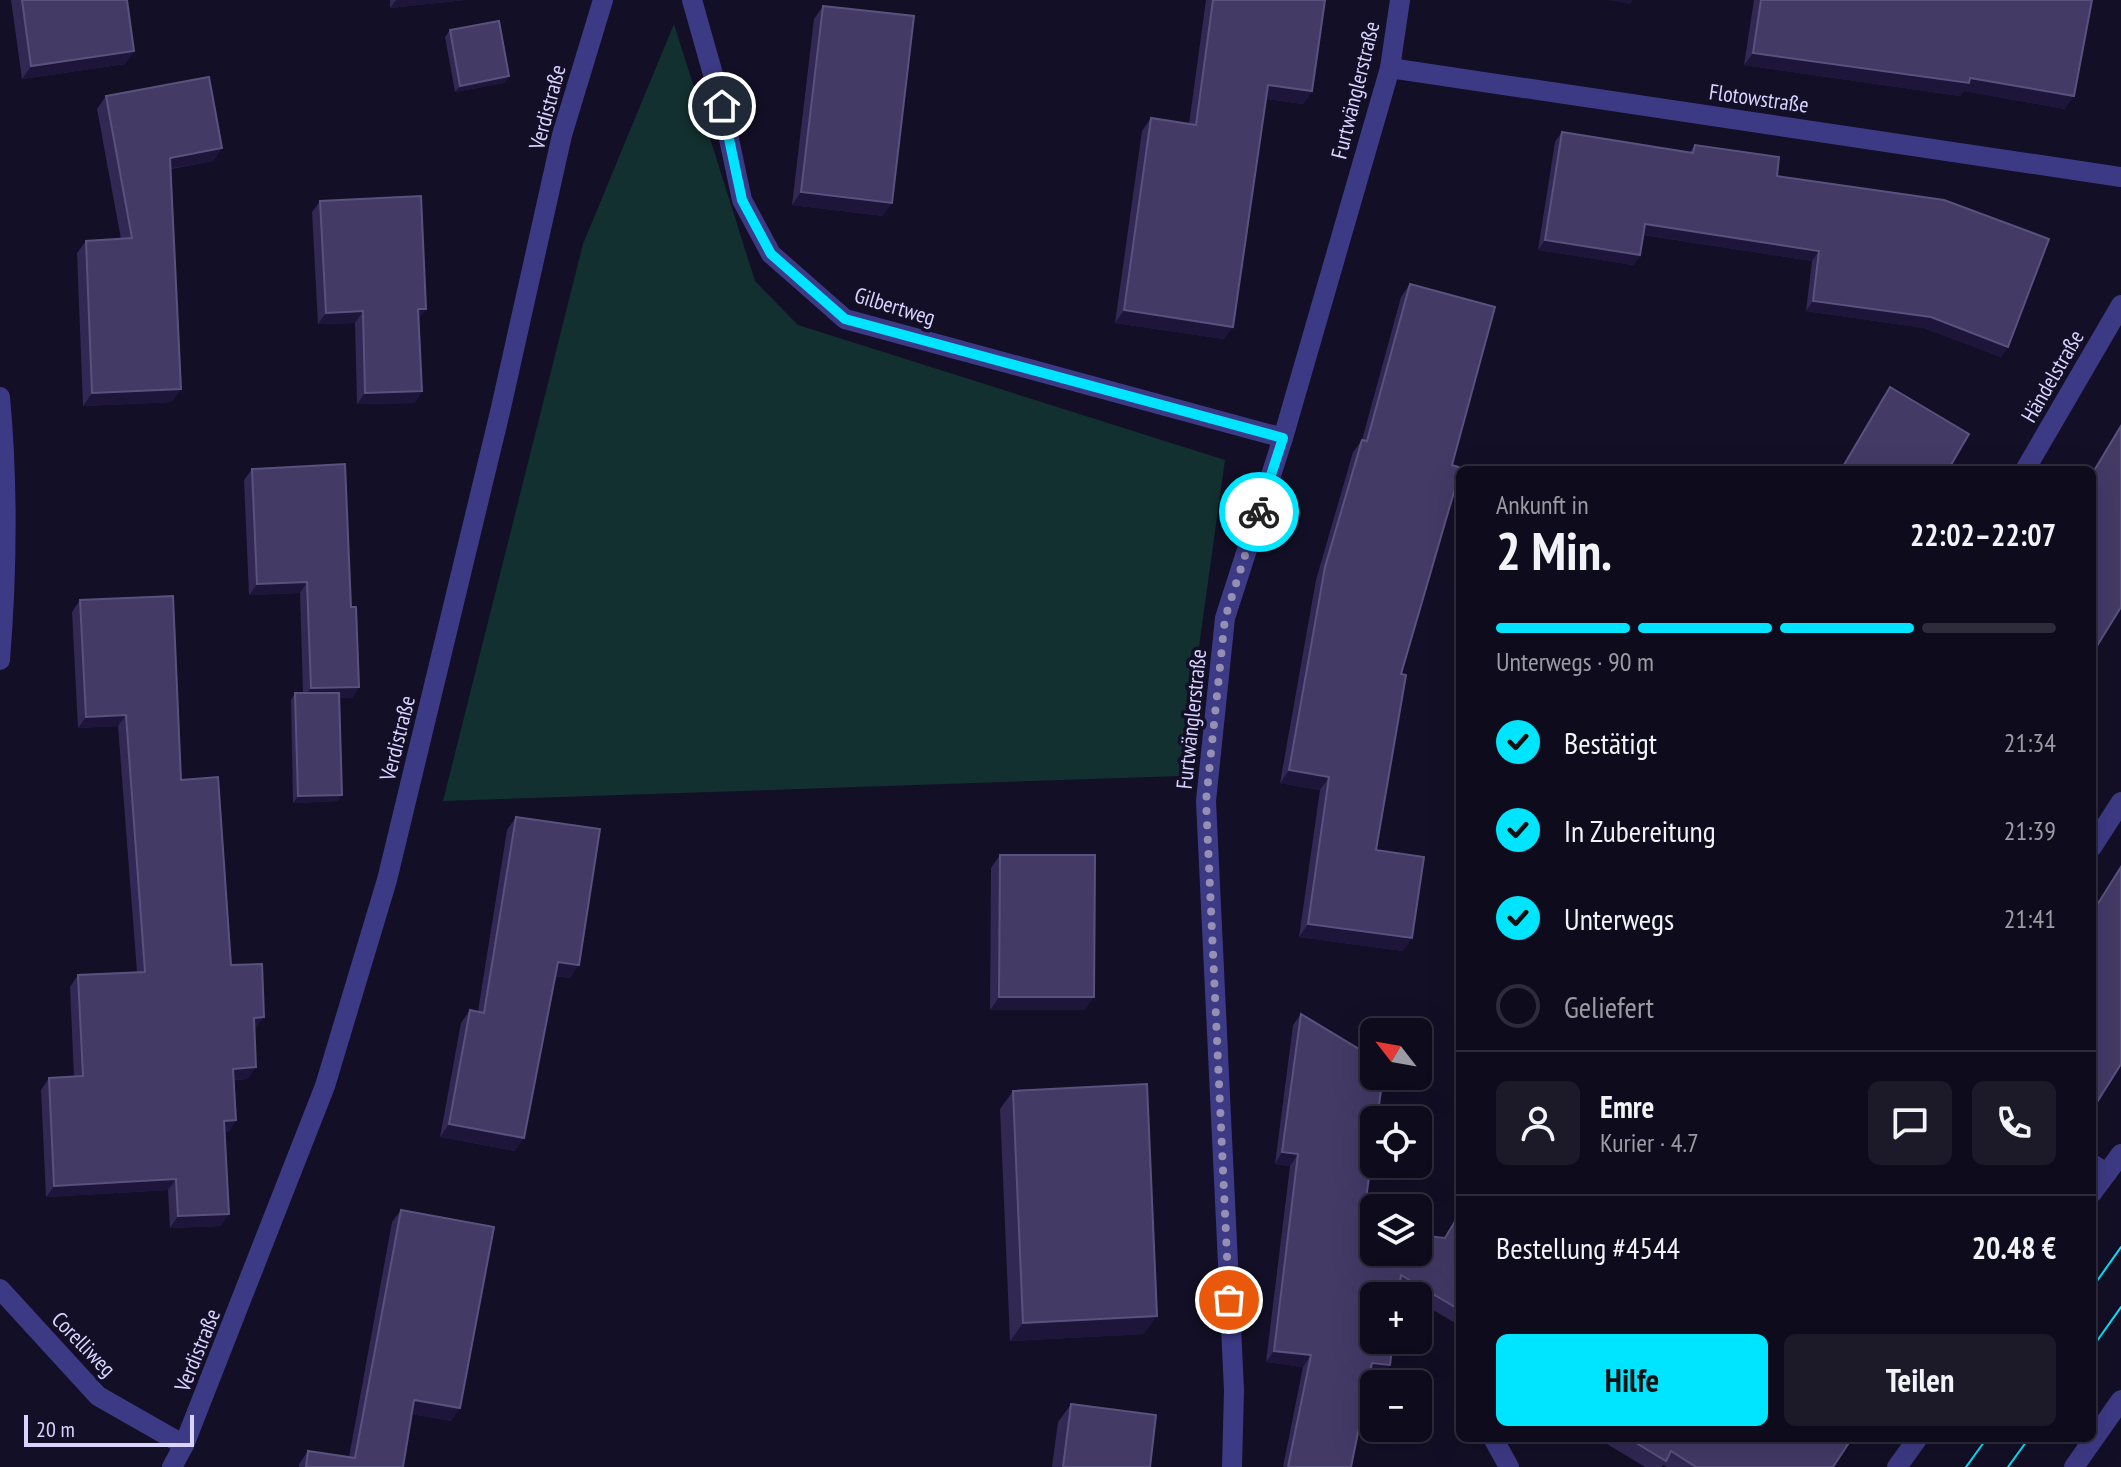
<!DOCTYPE html>
<html lang="de">
<meta charset="utf-8">
<style>
:root{--surface:#0e0b1c;--page:#1c1929;--text:#f1f3f6;--muted:#9b9ba3;--line:#2e2b3b;--accent:#00e5ff}
body{margin:0;font-family:"PT Sans Narrow",sans-serif;background:var(--page);color:var(--text);height:100vh;display:flex;flex-direction:column;font-size:30px;white-space:nowrap}
*{box-sizing:border-box;margin:0}
p{font-size:26px;color:var(--muted)}
.icon{flex:none;width:44px;height:44px;fill:none;stroke:currentColor;stroke-width:2;stroke-linecap:round;stroke-linejoin:round}
.map{position:relative;flex:1;overflow:hidden}
.side{position:absolute;left:1456px;top:466px;width:640px;height:976px;display:flex;flex-direction:column;background:var(--surface);border-radius:12px;box-shadow:0 8px 32px #0002,0 0 0 2px var(--line)}
.side>*{flex:none}
.needle{width:52px;rotate:301deg}
.buttons{position:absolute;left:1360px;top:1018px;display:grid;gap:16px}
.buttons a{display:grid;place-items:center;width:72px;height:72px;border-radius:12px;background:var(--surface);box-shadow:0 8px 32px #0002,0 0 0 2px var(--line);font-size:40px}
.scale{position:absolute;left:24px;bottom:20px;width:170px;box-sizing:border-box;padding-left:8px;border:4px solid #d9d4ff;border-top:0;font-size:22px;line-height:28px;white-space:nowrap;color:#d9d4ff;-webkit-text-stroke:6px #130f26;paint-order:stroke}
.pin{position:absolute;display:grid;place-items:center;width:68px;height:68px;color:#fff;margin:-34px;border:4px solid #fff;border-radius:50%;box-shadow:0 2px 8px #0007}
.courier{position:absolute;display:grid;place-items:center;width:80px;height:80px;margin:-40px;border:6px solid #00e5ff;border-radius:50%;background:#fff;color:#222;box-shadow:0 2px 10px #0007}
.overview em{font-style:normal;font-weight:700}
.overview div{display:flex;flex-direction:column-reverse}
.overview{display:flex;align-items:center;justify-content:space-between;height:136px;padding:0 40px}
h1{font-size:52px;font-weight:700;line-height:60px}
.bar{display:grid;grid-template-columns:repeat(4,1fr);gap:12px 8px;align-content:center;height:96px;padding:0 40px}
.bar i{height:10px;border-radius:6px;background:var(--line)}
.bar .on{background:var(--accent)}
.bar p{grid-column:span 4}
.line{display:flex;align-items:center;gap:20px;padding:0 40px;border-top:2px solid var(--line)}
.line div{flex:1}
.round{display:grid;place-items:center;flex:none;width:84px;height:84px;border-radius:12px;background:var(--page)}
ol{padding:0 40px;list-style:none}
li{display:flex;align-items:center;gap:24px;height:88px}
li p{margin-inline-start:auto}
li .icon{padding:8px;border-radius:50%;background:var(--accent);color:#111;stroke-width:4}
li:last-child{color:var(--muted)}
li i{width:44px;height:44px;border:4px solid var(--line);border-radius:50%}
.button{display:flex;gap:16px;margin-top:auto;padding:16px 40px}
.button a{flex:1;height:92px;border-radius:12px;background:var(--accent);color:#111;font-size:32px;font-weight:700;line-height:92px;text-align:center}
.button a+a{background:var(--page);color:var(--text)}
.map>svg:first-child{display:block}
.green{fill:#12302f}
.lines{fill:none;stroke-linecap:round;stroke-linejoin:round}
.lane{stroke:#3d3a85;stroke-width:20}
.street{stroke:#3d3a85;stroke-width:20}
.tram{stroke:#00e5ff;stroke-width:2}
.wall{fill:#312854}
.shaded-wall{fill:#1d163a}
.building{fill:#433a66;stroke:#5a527e;stroke-width:2}
.done{stroke:#948fb3;stroke-width:8;stroke-dasharray:0 14.4}
.route{stroke:#00e5ff;stroke-width:10}
.labels{text-anchor:middle;dominant-baseline:central;stroke-width:7;stroke-linejoin:round;paint-order:stroke}
.street-label{font-size:22px;fill:#d9d4ff;stroke:#130f26}
</style>
<div class="map">
<svg width="2121" height="1467" viewBox="0 0 2121 1467">
<rect width="100%" height="100%" fill="#130f26"/>
<path class="green" d="M674 24 755 281 798 325 1225 460 1181 776 443 801 583 244Z"/>
<g class="lines">
<g class="lane">
<path d="M692 0 722 106 742 200 771 254 845 319 1283 438"/>
<path d="M2092 847 2121 802"/>
<path d="M2092 1164 2107 1173"/>
</g>
<g class="street">
<path d="M1390 68 2121 177"/>
<path d="M0 397C8 484 7 573 0 660"/>
<path d="M2025 470 2121 305"/>
<path d="M2092 1193 2121 1154"/>
<path d="M0 1289 98 1396 184 1445"/>
<path d="M1493 1438 1509 1467"/>
<path d="M172 1467 184 1445 325 1086 387 880 500 412 562 135 603 0"/>
<path d="M1232 1467 1234 1390 1206 801 1225 618 1283 438 1390 68 1400 0"/>
<path d="M1897 1467 1918 1438"/>
<path d="M2074 1467 2121 1400"/>
</g>
<g class="tram">
<path d="M2092 1288 2121 1247"/>
<path d="M2092 1348 2121 1307"/>
<path d="M1966 1467 1987 1438"/>
<path d="M2008 1467 2029 1438"/>
</g>
</g>
<g class="wall">
<path d="M11 0H127L134 51 125 64 22 79Z"/>
<path d="M390 0H465L390 8Z"/>
<path d="M1206 0H1325L1312 91 1303 104 1266 99 1224 339 1115 323 1142 131 1151 118 1189 124Z"/>
<path d="M1754 0H2092L2065 109 1964 91 1960 96 1744 65Z"/>
<path d="M823 6 883 216 792 205 814 19Z"/>
<path d="M450 30 509 76 504 83 455 92 445 37Z"/>
<path d="M106 96 222 148 213 161 171 169 172 402 83 406 77 253 86 241 121 239 97 109Z"/>
<path d="M1562 132 1690 152 1695 145 1777 176 2008 347 2001 357 1924 328 1806 311 1812 261 1643 235 1640 255 1633 265 1538 250 1555 142Z"/>
<path d="M320 201 419 319 422 391 414 403 357 404 355 323 318 324 312 212Z"/>
<path d="M1410 284 1452 465 1401 674 1376 850 1403 951 1299 937 1320 790 1280 783 1316 580 1353 452 1362 440 1401 297Z"/>
<path d="M1890 387 1948 470H1840L1881 400Z"/>
<path d="M252 469 351 607 359 687 352 698H340L342 795 337 801 293 803 291 700 295 693H303L300 593 249 595 244 480Z"/>
<path d="M80 600 181 780 231 965 256 1028H254L248 1079 234 1080 236 1120 228 1132H225L221 1226 170 1228 168 1190 46 1197 41 1090 49 1078 74 1077 70 987 78 975 137 972 118 726 78 728 72 612Z"/>
<path d="M516 817 570 978 555 976 515 1151 440 1137 461 1023 470 1010 478 1011 507 830Z"/>
<path d="M1000 855 1085 1010H990L991 868Z"/>
<path d="M1301 1014 1362 1228 1444 1238 1460 1212V1326L1418 1301V1296H1410L1399 1290 1382 1376 1370 1375 1351 1467H1283L1303 1367 1266 1362 1290 1166 1275 1164 1293 1025Z"/>
<path d="M1013 1091 1144 1334 1010 1341 1000 1109Z"/>
<path d="M401 1210 451 1421 412 1414 403 1467H299V1464L308 1451 349 1457 392 1222Z"/>
<path d="M1071 1404 1150 1467H1052L1058 1422Z"/>
<path d="M1597 1438H1852L1833 1467H1667L1663 1465 1662 1467H1645Z"/>
</g>
<g class="shaded-wall">
<path d="M396 0H465L390 8Z"/>
<path d="M1607 0H1633L1630 4Z"/>
<path d="M134 51 125 64 22 79 31 66Z"/>
<path d="M1753 53 1970 78 2074 96 2065 109 1964 91 1960 96 1744 65Z"/>
<path d="M509 76 504 83 455 92 460 86Z"/>
<path d="M1268 85 1312 91 1303 104 1259 98Z"/>
<path d="M222 148 213 161 161 170 170 158Z"/>
<path d="M801 192 892 203 883 216 792 205Z"/>
<path d="M1645 224 1819 251 1812 261 1638 234Z"/>
<path d="M1545 240 1640 255 1633 265 1538 250Z"/>
<path d="M1813 301 1931 317 2008 347 2001 357 1924 328 1806 311Z"/>
<path d="M418 309H426L418 320Z"/>
<path d="M1124 310 1233 327 1224 339 1115 323Z"/>
<path d="M363 311 355 323 318 324 326 313Z"/>
<path d="M181 389 172 402 83 406 92 393Z"/>
<path d="M422 391 414 403 357 404 365 393Z"/>
<path d="M307 582 300 593 249 595 257 584Z"/>
<path d="M359 687 352 698 303 699 311 688Z"/>
<path d="M126 715 118 726 78 728 86 717Z"/>
<path d="M1289 770 1329 777 1320 790 1280 783Z"/>
<path d="M342 795 337 801 293 803 298 796Z"/>
<path d="M1308 924 1412 938 1403 951 1299 937Z"/>
<path d="M558 962 579 965 570 978 549 975Z"/>
<path d="M999 997H1094L1085 1010H990Z"/>
<path d="M264 1017 256 1028 246 1029 254 1018Z"/>
<path d="M256 1067 248 1079 225 1080 233 1069Z"/>
<path d="M236 1120 228 1132H216L224 1121Z"/>
<path d="M449 1124 524 1138 515 1151 440 1137Z"/>
<path d="M1282 1152 1298 1154 1290 1166 1275 1164Z"/>
<path d="M176 1179 168 1190 46 1197 54 1186Z"/>
<path d="M229 1214 221 1226 170 1228 178 1216Z"/>
<path d="M1157 1316 1144 1334 1010 1341 1023 1323Z"/>
<path d="M1274 1351 1311 1355 1303 1367 1266 1362Z"/>
<path d="M1372 1363 1390 1365 1382 1376 1365 1374Z"/>
<path d="M414 1400 460 1408 451 1421 405 1413Z"/>
</g>
<g class="building">
<path d="M22 0H127L134 51 31 66Z"/>
<path d="M1213 0H1325L1312 91 1268 85 1233 327 1124 310 1151 118 1196 125Z"/>
<path d="M1761 0H2092L2074 96 1970 78 1969 83 1753 53Z"/>
<path d="M823 6 914 16 892 203 801 192Z"/>
<path d="M499 21 509 76 460 86 450 30Z"/>
<path d="M209 77 222 148 170 158 181 389 92 393 86 241 132 238 106 96Z"/>
<path d="M1562 132 1693 153 1695 145 1779 157 1777 176 1944 200 2049 239 2008 347 1931 317 1813 301 1819 251 1645 224 1640 255 1545 240Z"/>
<path d="M421 196 426 309H418L422 391 365 393 363 311 326 313 320 201Z"/>
<path d="M1410 284 1495 307 1452 465 1461 468 1401 674 1406 675 1376 850 1424 857 1412 938 1308 924 1329 777 1289 770 1325 567 1362 440 1367 441Z"/>
<path d="M1890 387 1969 434 1948 470H1841Z"/>
<path d="M2121 426V607L2092 654V474Z"/>
<path d="M345 464 351 607H356L359 687 311 688 307 582 257 584 252 469Z"/>
<path d="M173 596 181 780 218 777 231 965 262 964 264 1017 254 1018 256 1067 233 1069 236 1120 224 1121 229 1214 178 1216 176 1179 54 1186 49 1078 83 1076 78 975 145 972 126 715 86 717 80 600Z"/>
<path d="M295 693H339L342 795 298 796Z"/>
<path d="M516 817 600 829 579 965 558 962 524 1138 449 1124 470 1010 484 1013Z"/>
<path d="M1000 855H1095L1094 997H999Z"/>
<path d="M2121 867V1064L2092 1110V913Z"/>
<path d="M1301 1014 1374 1058V1076H1383L1377 1120H1374V1141L1362 1228 1374 1229V1252H1418V1235L1445 1238 1460 1213V1310L1401 1275 1398 1296H1374V1340H1393L1390 1365 1372 1363 1351 1467H1288L1311 1355 1274 1351 1298 1154 1282 1152Z"/>
<path d="M1147 1084 1157 1316 1023 1323 1013 1091Z"/>
<path d="M401 1210 494 1227 460 1408 414 1400 403 1467H306L308 1451 355 1458Z"/>
<path d="M1071 1404 1156 1415 1150 1467H1063Z"/>
<path d="M1628 1438H1852L1833 1467H1696L1671 1451 1666 1461Z"/>
</g>
<g class="lines">
<path class="done" d="M1229 1300 1206 801 1225 618 1259 512"/>
<path class="route" d="M722 106 742 200 771 254 845 319 1283 438 1259 512"/>
</g>
<g class="labels">
<g class="street-label">
<text transform="translate(1355 90) rotate(-76)">Furtwänglerstraße</text>
<text transform="translate(1759 98) rotate(8)">Flotowstraße</text>
<text transform="translate(547 107) rotate(-75)">Verdistraße</text>
<text transform="translate(895 306) rotate(17)">Gilbertweg</text>
<text transform="translate(2052 376) rotate(-60)">Händelstraße</text>
<text transform="translate(1191 719) rotate(-84)">Furtwänglerstraße</text>
<text transform="translate(397 738) rotate(-76)">Verdistraße</text>
<text transform="translate(84 1344) rotate(46)">Corelliweg</text>
<text transform="translate(197 1350) rotate(-68)">Verdistraße</text>
</g>
</g>
</svg>
<div class="buttons">
<a><svg class="needle" viewBox="-14 -14 28 28"><path d="M0-13l5 13h-10z" fill="#e53935"/><path d="M0 13l5-13h-10z" fill="#9b9ba3"/></svg></a>
<a><svg class="icon" aria-label="locate" viewBox="0 0 24 24"><circle cx="12" cy="12" r="6"/><path d="M12 2v4M12 18v4M2 12h4M18 12h4"/></svg></a>
<a><svg class="icon" aria-label="layers" viewBox="0 0 24 24"><path d="M12 4l9 5-9 5-9-5zM3 14l9 5 9-5"/></svg></a>
<a>+</a>
<a>−</a>
</div>
<div class="scale">20 m</div>
<div class="pin" style="left:1229px;top:1300px;background:#ea580c"><svg class="icon" aria-label="bag" viewBox="0 0 24 24"><path d="M5 8h14l-1 12H6zM9 8a3 3 0 0 1 6 0"/></svg></div>
<div class="pin" style="left:722px;top:106px;background:#1f2937"><svg class="icon" aria-label="home" viewBox="0 0 24 24"><path d="M3 11l9-7 9 7M6 9v11h12V9"/></svg></div>
<div class="courier" style="left:1259px;top:512px"><svg class="icon" aria-label="bike" viewBox="0 0 24 24"><circle cx="6" cy="16" r="4"/><circle cx="18" cy="16" r="4"/><path d="M6 16l4-8h5l3 8M10 8l3 8H6M13 5h3"/></svg></div>
<section class="side">
<div class="overview"><div><h1>2 Min.</h1><p>Ankunft in</p></div><em>22:02–22:07</em></div>
<div class="bar"><i class="on"></i><i class="on"></i><i class="on"></i><i></i><p>Unterwegs · 90 m</p></div>
<ol>
<li><svg class="icon" aria-label="check" viewBox="0 0 24 24"><path d="M5 12l5 5 9-10"/></svg>Bestätigt<p>21:34</p></li>
<li><svg class="icon" aria-label="check" viewBox="0 0 24 24"><path d="M5 12l5 5 9-10"/></svg>In Zubereitung<p>21:39</p></li>
<li><svg class="icon" aria-label="check" viewBox="0 0 24 24"><path d="M5 12l5 5 9-10"/></svg>Unterwegs<p>21:41</p></li>
<li><i></i>Geliefert</li>
</ol>
<div class="line" style="height:144px"><a class="round"><svg class="icon" aria-label="person" viewBox="0 0 24 24"><circle cx="12" cy="8" r="4"/><path d="M4 21q1-7 8-7t8 7"/></svg></a><div><b>Emre</b><p>Kurier · 4.7</p></div><a class="round"><svg class="icon" aria-label="chat" viewBox="0 0 24 24"><path d="M4 5h16v11H9l-5 4z"/></svg></a><a class="round"><svg class="icon" aria-label="phone" viewBox="0 0 24 24"><path d="M5 4h4l2 5-3 2q2 4 5 5l2-3 5 2v4C11 20 4 13 5 4z"/></svg></a></div>
<div class="line" style="height:104px"><div>Bestellung #4544</div><b>20.48 €</b></div>
<div class="button"><a>Hilfe</a><a>Teilen</a></div>
</section>
</div>
